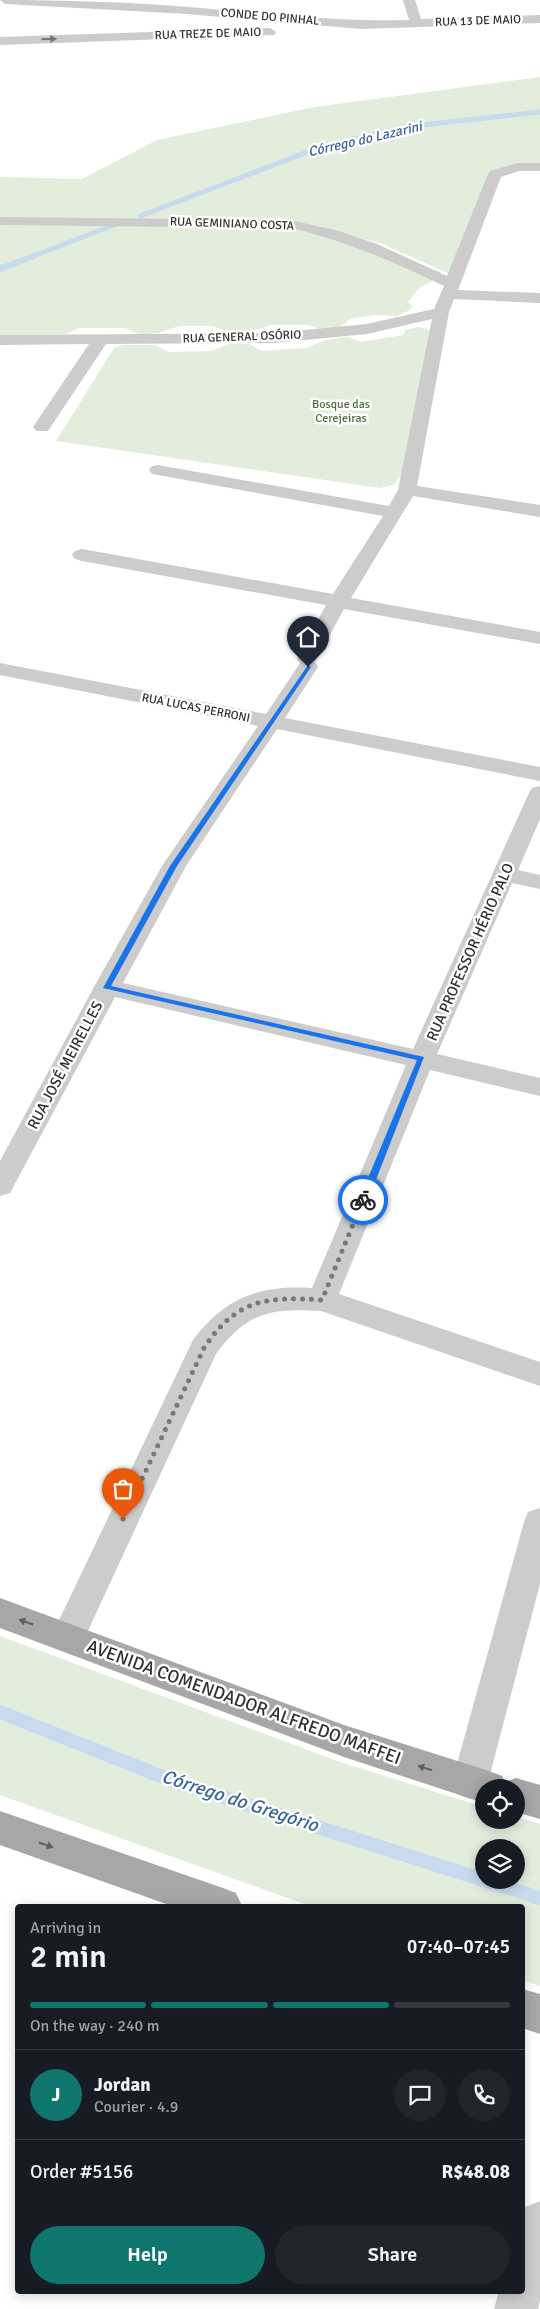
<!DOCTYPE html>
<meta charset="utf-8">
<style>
:root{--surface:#171b24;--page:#20242c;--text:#f1f3f6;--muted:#9ea1a6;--line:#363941;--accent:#0f766e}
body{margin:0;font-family:Signika,sans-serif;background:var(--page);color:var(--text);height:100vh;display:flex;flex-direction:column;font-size:19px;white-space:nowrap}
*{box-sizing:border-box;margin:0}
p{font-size:16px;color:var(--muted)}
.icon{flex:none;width:28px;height:28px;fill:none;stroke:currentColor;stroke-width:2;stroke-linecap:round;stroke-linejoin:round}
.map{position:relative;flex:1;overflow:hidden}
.drawer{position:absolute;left:15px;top:1904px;width:510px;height:390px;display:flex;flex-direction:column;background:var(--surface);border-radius:5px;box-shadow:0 2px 12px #0003}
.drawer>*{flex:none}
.controls{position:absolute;left:475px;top:1779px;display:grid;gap:10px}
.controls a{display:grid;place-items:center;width:50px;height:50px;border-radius:50%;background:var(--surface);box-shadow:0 2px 12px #0003;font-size:25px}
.pin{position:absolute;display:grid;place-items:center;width:42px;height:42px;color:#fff;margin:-51px -21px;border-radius:50% 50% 50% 0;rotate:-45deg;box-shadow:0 0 5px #0007}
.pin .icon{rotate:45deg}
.courier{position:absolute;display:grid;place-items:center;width:50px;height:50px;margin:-25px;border:4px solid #1a73e8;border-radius:50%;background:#fff;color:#222;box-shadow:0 1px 6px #0007}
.headline em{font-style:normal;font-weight:600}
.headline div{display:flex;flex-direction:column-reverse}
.headline{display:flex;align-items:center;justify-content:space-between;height:85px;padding:0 15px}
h1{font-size:32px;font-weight:600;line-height:38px}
.bar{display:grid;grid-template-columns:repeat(4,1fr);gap:8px 5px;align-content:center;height:60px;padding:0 15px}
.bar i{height:6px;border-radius:4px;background:var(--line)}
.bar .on{background:var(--accent)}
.bar p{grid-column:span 4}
.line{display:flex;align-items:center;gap:12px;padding:0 15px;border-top:1px solid var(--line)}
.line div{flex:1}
.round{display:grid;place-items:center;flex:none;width:52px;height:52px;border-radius:26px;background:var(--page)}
.button{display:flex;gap:10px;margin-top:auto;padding:10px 15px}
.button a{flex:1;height:58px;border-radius:30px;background:var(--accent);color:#fff;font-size:20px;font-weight:600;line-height:58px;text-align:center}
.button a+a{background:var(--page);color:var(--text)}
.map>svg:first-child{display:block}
.green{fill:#e3eddc;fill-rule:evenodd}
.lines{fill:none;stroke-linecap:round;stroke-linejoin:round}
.stream-far2{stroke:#c7daee;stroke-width:5}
.stream-far1{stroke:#c7daee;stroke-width:6}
.stream{stroke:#c7daee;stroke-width:14}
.street{fill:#ccc;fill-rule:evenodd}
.primary{fill:#a7a7a7;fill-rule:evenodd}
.oneway{fill:#767676}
.oneway2{fill:#5f5f5f}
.route{fill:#1a73e8}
.done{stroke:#787878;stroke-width:5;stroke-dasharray:0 9}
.labels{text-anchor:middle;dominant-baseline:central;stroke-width:5;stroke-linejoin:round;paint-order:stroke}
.far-street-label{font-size:12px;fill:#2f2f2f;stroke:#fff}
.far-park-label{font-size:12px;fill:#4b6f39;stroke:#fff}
.far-water-label{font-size:14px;font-style:italic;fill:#376598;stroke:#fff}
.street-label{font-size:15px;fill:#2f2f2f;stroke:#fff}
.near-street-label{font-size:18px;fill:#2f2f2f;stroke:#fff}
.near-water-label{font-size:19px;font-style:italic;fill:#376598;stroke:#fff}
</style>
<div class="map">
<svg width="540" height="2309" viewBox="0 0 540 2309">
<rect width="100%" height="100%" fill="#fff"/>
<g class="green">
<path d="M540 77V166L495 174 461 279 380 243 297 223 292 226 441 272 437 279 420 287 408 302 412 306 410 310 397 316 374 315 350 319 339 328 319 329 308 325H270L248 333H231L213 326H179L159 333 141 335 125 328H80L65 334 0 335V177L82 179 157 140 315 107Z"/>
<path d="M419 327 432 331 402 474 393 485 380 488 56 441 114 348 123 345H155L169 352 211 351 229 344H249L262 351 307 348 325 340 348 337 361 342 404 335 405 330Z"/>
<path d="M0 1636 343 1763 484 1807V1820H516V1817L540 1824V1986L523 1980 522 1906H310L0 1795ZM484 1848H516V1880H484Z"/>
</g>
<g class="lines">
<g class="stream-far2">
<path d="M140 216 318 148 403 127 540 112"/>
<path d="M33 256 122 222"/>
</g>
<path class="stream-far1" d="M0 269 36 255"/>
<g class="stream">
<path d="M0 1712 173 1781 484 1880"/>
<path d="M484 1880 540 1898"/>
</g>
<g class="street">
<path d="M0 0C63 0 126 2 189 7 263 13 335 22 409 20L403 0H415L421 19 540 15V23L361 29 187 14 5 4Z"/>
<path d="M270 28 276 32 274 35 0 45V37Z"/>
<path d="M518 163H540V171H519L501 177 458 290 540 293V303L454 299 449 312 417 486 540 505V517L413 496 351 598 540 632V644L344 609 315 662 318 667 285 718 540 767V781L277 729 186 866 123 983 413 1049 529 793 532 788 540 786V819L518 870 540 875V889L512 883 437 1054 540 1078V1096L430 1070 339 1294 540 1362V1386L321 1311C271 1308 247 1312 216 1354L80 1648 68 1652 56 1648 51 1637 193 1340C226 1297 259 1285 312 1288L406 1065 115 997 10 1193 0 1196V1161L94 987 162 866 258 726 0 675V663L266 714 300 663 297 659 326 605 82 561 75 559 72 555 75 551 82 549 333 594 383 516 158 475 152 474 149 470 152 466 158 465 389 506 398 490 432 319 367 334 274 343 106 344 48 431H36L33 427 89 344 0 345V335L274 333 367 324 434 309 444 286C391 261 347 241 290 228L0 225V217L290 220 339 231 377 244 447 276 488 174 490 171Z"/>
<path d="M540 1508V1584L488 1782 483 1794 470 1799 457 1794 452 1782 524 1522 528 1512Z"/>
<path d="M540 2201V2300L538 2309H494L499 2291H522V2213L525 2207Z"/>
</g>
<g class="primary">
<path d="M0 1598 344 1725 489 1771 502 1776 505 1782 516 1778 540 1785V1819L516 1812V1788H484V1803L344 1757 0 1628Z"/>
<path d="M0 1811 223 1888 236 1893 242 1906H172L0 1845Z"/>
<path d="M522 1989 540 1994V2034L522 2028Z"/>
</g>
</g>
<defs><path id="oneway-solid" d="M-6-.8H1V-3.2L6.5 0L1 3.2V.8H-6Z" transform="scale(1.25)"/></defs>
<use class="oneway" href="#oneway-solid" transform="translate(49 39) rotate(-2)"/>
<g class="oneway2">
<use href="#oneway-solid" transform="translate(26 1622) rotate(-161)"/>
<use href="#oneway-solid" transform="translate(425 1768) rotate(-162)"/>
<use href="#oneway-solid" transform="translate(46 1845) rotate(19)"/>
</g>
<path class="route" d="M308 665 311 667 177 866 111 986 424 1057 368 1200 363 1203 359 1200 417 1060 103 988 170 866Z"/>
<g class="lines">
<path class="done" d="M123 1519 204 1348C236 1299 268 1296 322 1300L363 1200"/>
</g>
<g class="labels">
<g class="far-street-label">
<text transform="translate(270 17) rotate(5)">CONDE DO PINHAL</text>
<text transform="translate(478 21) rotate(-2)">RUA 13 DE MAIO</text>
<text transform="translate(208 34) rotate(-2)">RUA TREZE DE MAIO</text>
<text transform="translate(232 224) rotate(2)">RUA GEMINIANO COSTA</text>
<text transform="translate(242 337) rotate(-2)">RUA GENERAL OSÓRIO</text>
<text transform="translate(196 708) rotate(11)">RUA LUCAS PERRONI</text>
</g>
<g class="far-park-label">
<text x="341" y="404">Bosque das<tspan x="341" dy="14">Cerejeiras</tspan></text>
</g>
<g class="far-water-label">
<text transform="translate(365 139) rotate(-13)">Córrego do Lazarini</text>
</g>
<g class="street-label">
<text transform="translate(470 952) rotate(-66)">RUA PROFESSOR HÉRIO PALO</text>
<text transform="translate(65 1065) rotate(-62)">RUA JOSÉ MEIRELLES</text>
</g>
<g class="near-street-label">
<text transform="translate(244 1702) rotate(20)">AVENIDA COMENDADOR ALFREDO MAFFEI</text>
</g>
<g class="near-water-label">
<text transform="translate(240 1801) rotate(18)">Córrego do Gregório</text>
</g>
</g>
</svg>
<div class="controls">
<a><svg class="icon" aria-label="locate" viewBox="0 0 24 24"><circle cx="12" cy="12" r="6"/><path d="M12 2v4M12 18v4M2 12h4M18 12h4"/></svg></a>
<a><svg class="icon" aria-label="layers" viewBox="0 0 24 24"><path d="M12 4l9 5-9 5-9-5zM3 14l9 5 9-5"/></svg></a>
</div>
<div class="pin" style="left:123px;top:1519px;background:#ea580c"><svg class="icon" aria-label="bag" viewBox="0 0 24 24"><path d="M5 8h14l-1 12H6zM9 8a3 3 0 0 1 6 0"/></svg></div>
<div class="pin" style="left:308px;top:667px;background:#1f2937"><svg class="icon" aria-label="home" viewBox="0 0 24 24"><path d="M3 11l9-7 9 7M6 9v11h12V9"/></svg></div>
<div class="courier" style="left:363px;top:1200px"><svg class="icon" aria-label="bike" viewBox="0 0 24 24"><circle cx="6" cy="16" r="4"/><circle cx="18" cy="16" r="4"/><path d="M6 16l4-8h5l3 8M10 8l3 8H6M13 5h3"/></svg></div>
<section class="drawer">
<div class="headline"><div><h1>2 min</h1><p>Arriving in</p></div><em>07:40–07:45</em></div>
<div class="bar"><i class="on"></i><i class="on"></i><i class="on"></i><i></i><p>On the way · 240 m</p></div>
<div class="line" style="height:90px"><b class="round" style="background:var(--accent);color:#fff">J</b><div><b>Jordan</b><p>Courier · 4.9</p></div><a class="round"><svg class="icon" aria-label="chat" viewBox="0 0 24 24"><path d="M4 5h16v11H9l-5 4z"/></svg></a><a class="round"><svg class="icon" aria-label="phone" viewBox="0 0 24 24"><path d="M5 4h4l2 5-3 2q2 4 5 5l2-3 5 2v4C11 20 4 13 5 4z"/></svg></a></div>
<div class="line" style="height:65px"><div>Order #5156</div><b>R$48.08</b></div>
<div class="button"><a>Help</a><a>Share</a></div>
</section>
</div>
